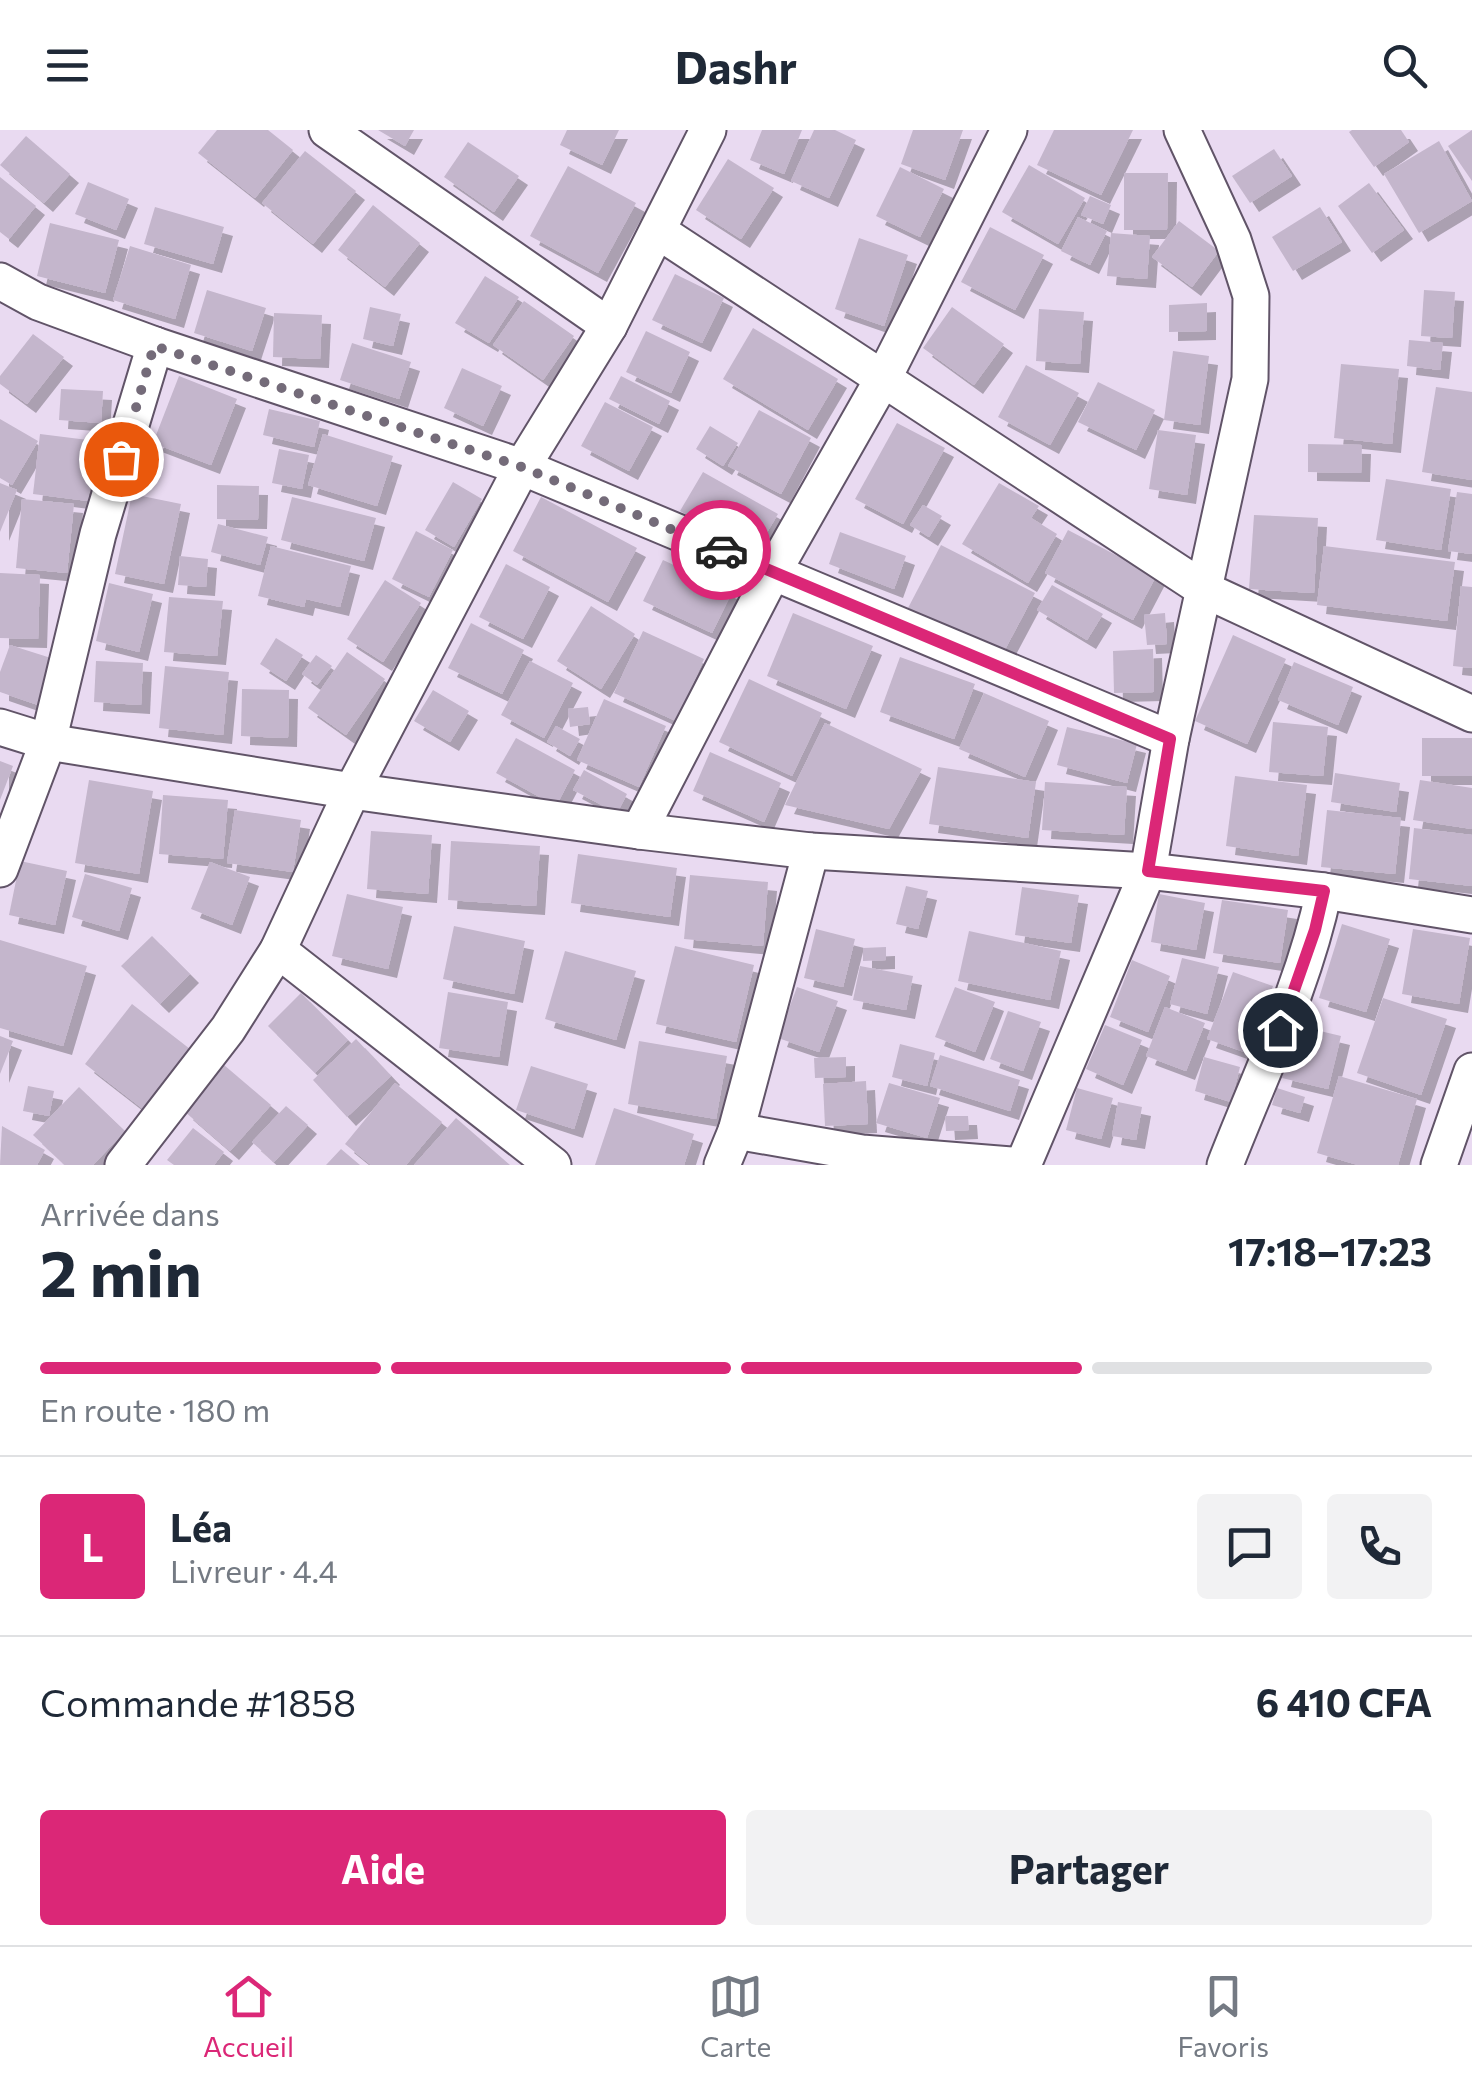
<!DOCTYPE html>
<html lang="fr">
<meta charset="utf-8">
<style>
:root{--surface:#fff;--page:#f2f2f3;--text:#1f2937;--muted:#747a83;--line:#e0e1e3;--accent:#db2777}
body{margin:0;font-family:Commissioner,sans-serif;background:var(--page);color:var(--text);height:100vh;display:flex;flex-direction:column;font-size:38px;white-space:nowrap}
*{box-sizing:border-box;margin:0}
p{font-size:32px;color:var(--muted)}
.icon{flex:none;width:55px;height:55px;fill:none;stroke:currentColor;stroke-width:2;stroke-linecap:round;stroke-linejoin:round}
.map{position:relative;height:1035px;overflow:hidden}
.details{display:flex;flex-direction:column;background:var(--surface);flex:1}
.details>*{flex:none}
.pin{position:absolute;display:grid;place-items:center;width:85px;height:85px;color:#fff;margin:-42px;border:5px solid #fff;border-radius:50%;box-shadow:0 2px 10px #0007}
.courier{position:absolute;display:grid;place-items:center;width:100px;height:100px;margin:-50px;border:8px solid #db2777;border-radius:50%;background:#fff;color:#222;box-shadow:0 2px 12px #0007}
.headline em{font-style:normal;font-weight:700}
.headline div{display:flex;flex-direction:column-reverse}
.headline{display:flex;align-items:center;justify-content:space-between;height:170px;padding:0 40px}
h1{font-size:65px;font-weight:700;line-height:75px}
.bar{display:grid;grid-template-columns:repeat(4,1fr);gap:15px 10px;align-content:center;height:120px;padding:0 40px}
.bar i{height:12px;border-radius:8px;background:var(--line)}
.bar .current{background:var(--accent)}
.bar p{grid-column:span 4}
.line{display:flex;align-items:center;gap:25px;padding:0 40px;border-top:2px solid var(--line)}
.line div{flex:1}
.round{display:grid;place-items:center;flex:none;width:105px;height:105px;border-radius:10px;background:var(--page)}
.primary-button{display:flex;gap:20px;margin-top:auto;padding:20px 40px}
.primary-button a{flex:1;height:115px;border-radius:10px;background:var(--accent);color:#fff;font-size:40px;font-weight:700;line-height:115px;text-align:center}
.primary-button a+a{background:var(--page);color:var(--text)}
header{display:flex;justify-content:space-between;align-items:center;height:130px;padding:0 40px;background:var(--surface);font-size:45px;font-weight:700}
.tab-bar{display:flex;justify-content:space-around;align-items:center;height:140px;border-top:2px solid var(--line);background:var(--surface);font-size:28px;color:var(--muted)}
.tab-bar a{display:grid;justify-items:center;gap:5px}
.tab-bar .current{color:var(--accent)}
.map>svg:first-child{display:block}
.building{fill:#c4b6cc;filter:url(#shadow)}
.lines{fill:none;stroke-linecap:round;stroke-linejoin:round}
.street-casing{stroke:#615468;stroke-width:39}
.street{stroke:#fff;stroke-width:35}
.done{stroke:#746b79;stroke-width:10;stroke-dasharray:0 18}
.route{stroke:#db2777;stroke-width:12}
</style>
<header><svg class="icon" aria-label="menu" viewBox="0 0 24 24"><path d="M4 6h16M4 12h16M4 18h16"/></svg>Dashr<svg class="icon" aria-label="search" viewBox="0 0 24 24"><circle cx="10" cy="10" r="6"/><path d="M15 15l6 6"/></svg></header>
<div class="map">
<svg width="1472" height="1035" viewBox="0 0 1472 1035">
<defs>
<filter id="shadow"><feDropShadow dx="9" dy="9" stdDeviation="0" flood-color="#0004"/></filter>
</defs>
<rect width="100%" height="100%" fill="#e9daf1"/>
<g class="building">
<path d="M217 0H268L293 20 255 68 198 23Z"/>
<path d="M378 0H414L405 16Z"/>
<path d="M567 0H619L602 35 560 15Z"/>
<path d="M762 0H802L784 44 750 30Z"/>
<path d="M814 0H835L856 10 829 68 791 51Z"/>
<path d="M913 0H963L945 50 901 34Z"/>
<path d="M1054 0H1133L1101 65 1037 35Z"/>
<path d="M1352 0H1401L1409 12 1374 37 1349 2Z"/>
<path d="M1472 0V51L1448 16Z"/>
<path d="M26 6 70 44 44 73 0 35Z"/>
<path d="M1439 11 1472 71 1419 103 1384 44Z"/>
<path d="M468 12 519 46 494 82 444 47Z"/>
<path d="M1274 19 1292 46 1250 73 1232 46Z"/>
<path d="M305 21 356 61 313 114 262 73Z"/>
<path d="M728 29 774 58 741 109 696 80Z"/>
<path d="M1029 35 1085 68 1058 114 1002 82Z"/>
<path d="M568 36 636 73 598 143 530 106Z"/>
<path d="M900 37 944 59 920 107 876 86Z"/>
<path d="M1124 43H1168L1167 100H1124Z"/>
<path d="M0 47 36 76 9 109 0 102Z"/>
<path d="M88 52 129 69 116 100 75 84Z"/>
<path d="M1369 53 1404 100 1372 123 1338 76Z"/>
<path d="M1090 66 1111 75 1103 94 1081 85Z"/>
<path d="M373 75 420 113 385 157 338 120Z"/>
<path d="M155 77 224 97 213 134 144 114Z"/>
<path d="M1320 77 1342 112 1293 141 1272 107Z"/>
<path d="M1078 87 1107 101 1090 135 1061 121Z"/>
<path d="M1179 91 1219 121 1192 157 1152 127Z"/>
<path d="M50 93 119 110 105 163 37 146Z"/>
<path d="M990 97 1044 125 1015 180 961 152Z"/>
<path d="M1111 103 1150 106 1147 149 1107 146Z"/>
<path d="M859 108 908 125 884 196 835 179Z"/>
<path d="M130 116 191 135 175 189 113 170Z"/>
<path d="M675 144 724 168 702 213 652 190Z"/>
<path d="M485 146 519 167 489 213 455 193Z"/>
<path d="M207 160 266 178 252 221 194 203Z"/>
<path d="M1424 160 1455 162 1452 208 1421 206Z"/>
<path d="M524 171 574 206 543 250 493 215Z"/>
<path d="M1207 173V201L1169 202V175Z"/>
<path d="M370 177 401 184 393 216 363 209Z"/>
<path d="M952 177 1004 214 974 255 923 218Z"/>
<path d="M1039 179 1084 182 1080 234 1036 231Z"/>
<path d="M274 183 322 185 320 229 273 227Z"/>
<path d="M753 198 838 249 808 300 723 249Z"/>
<path d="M646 201 690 222 671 263 626 242Z"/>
<path d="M33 204 64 227 27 274 0 254V246Z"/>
<path d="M1409 210 1443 213 1440 240 1407 236Z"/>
<path d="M352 213 411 232 399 269 340 250Z"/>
<path d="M1173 221 1209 226 1200 295 1164 290Z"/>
<path d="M1341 234 1399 239 1392 314 1334 308Z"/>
<path d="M1026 235 1079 263 1050 315 998 287Z"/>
<path d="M462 238 502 256 483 296 444 278Z"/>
<path d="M179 246 237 269 211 335 153 313Z"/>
<path d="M621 246 670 271 659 294 609 269Z"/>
<path d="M1098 252 1155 280 1136 320 1078 292Z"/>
<path d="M1436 257 1472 262V350L1422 342Z"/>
<path d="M61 259 103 261 101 293 59 290Z"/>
<path d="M605 272 653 297 629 341 581 316Z"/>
<path d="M269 279 320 291 314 317 263 305Z"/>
<path d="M759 280 811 308 781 364 728 336Z"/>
<path d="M0 289 38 311 12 355 0 348Z"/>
<path d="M897 293 945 318 903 394 855 369Z"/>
<path d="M710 296 738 313 723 336 696 319Z"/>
<path d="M1158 300 1196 305 1187 365 1149 359Z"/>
<path d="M40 304 96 311 88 371 33 364Z"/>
<path d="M323 304 393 326 377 376 308 355Z"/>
<path d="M1308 314 1362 315 1361 343 1308 342Z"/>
<path d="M279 319 309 325 302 359 272 353Z"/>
<path d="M703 342 778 384 754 424 680 381Z"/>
<path d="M1386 349 1451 359 1441 420 1376 410Z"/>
<path d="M453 352 482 369 454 417 425 400Z"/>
<path d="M0 353 17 360 0 402Z"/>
<path d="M999 353 1039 376 1031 388 1057 404 1028 453 962 414Z"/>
<path d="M217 355 259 356 258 390 217 389Z"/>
<path d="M1457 362 1472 364V424L1448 421Z"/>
<path d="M132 364 181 374 164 454 115 444Z"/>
<path d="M292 367 376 388 364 431 281 410Z"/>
<path d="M541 367 637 418 608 472 513 421Z"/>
<path d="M22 369 74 374 67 443 16 438Z"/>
<path d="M923 375 942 386 929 407 910 395Z"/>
<path d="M1254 385 1318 388 1314 463 1249 459Z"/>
<path d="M218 394 268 407 260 435 211 422Z"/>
<path d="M1068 400 1156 446 1133 490 1045 443Z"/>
<path d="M416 401 453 420 429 467 392 449Z"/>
<path d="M840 402 906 426 894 459 829 434Z"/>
<path d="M941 415 1035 463 1002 525 908 478Z"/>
<path d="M271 416 351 436 340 477 306 469 304 477 258 466Z"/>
<path d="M1324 416 1455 432 1447 491 1317 475Z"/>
<path d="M180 426 208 429 206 457 178 455Z"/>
<path d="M663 430 732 462 712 503 643 471Z"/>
<path d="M506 434 550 457 523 509 479 487Z"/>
<path d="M0 443 40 445 38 509 0 508Z"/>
<path d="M385 450 421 473 383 532 347 509Z"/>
<path d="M109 453 153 464 139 522 96 511Z"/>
<path d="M1052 455 1103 484 1087 510 1037 480Z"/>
<path d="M1461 456 1472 457V538L1453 536Z"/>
<path d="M169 467 223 471 217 526 164 522Z"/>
<path d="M591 476 635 504 601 559 557 531Z"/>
<path d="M793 483 873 516 846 579 767 546Z"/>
<path d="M1165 483 1167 514 1147 515 1144 485Z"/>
<path d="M471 493 524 520 502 564 448 538Z"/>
<path d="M643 501 704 529 676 591 614 563Z"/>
<path d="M1233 505 1286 529 1247 614 1195 591Z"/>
<path d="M276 508 303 525 286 551 260 534Z"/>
<path d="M10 515 54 529 38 575 0 562V542Z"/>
<path d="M1153 519 1154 562 1114 563 1113 521Z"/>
<path d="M347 522 385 549 346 605 308 578Z"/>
<path d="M316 525 332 536 317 555 302 544Z"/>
<path d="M900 527 975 554 954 609 880 582Z"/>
<path d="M96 531 143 533 141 575 94 572Z"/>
<path d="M530 531 573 553 544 608 501 585Z"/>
<path d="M1294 532 1353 557 1338 595 1278 570Z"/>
<path d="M165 536 229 542 223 605 159 598Z"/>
<path d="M749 549 822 583 792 646 719 612Z"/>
<path d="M242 559 289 560 288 608 241 606Z"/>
<path d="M433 560 469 581 450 612 414 591Z"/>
<path d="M984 563 1049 591 1025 647 959 619Z"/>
<path d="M604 569 666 596 639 657 577 630Z"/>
<path d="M588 577 590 594 570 597 568 579Z"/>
<path d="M1273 592 1328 597 1323 646 1269 642Z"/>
<path d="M825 593 922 639 889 699 785 675Z"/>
<path d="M556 596 580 609 570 626 547 612Z"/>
<path d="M1067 597 1137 614 1127 653 1057 635Z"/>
<path d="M516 608 575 640 556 676 496 643Z"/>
<rect x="1422" y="608" width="50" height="38"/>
<path d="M710 622 781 653 764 692 693 661Z"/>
<path d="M0 631 13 636 0 670Z"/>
<path d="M938 637 1036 652 1028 708 929 694Z"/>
<path d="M584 640 627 664 617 683 573 660Z"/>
<path d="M1335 643 1400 653 1396 682 1331 672Z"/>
<path d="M1235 646 1307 655 1298 726 1226 716Z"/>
<path d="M89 650 153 661 139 744 75 733Z"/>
<path d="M1420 650 1472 658V699L1413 690Z"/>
<path d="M1045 652 1127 657 1124 705 1042 700Z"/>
<path d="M163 665 228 670 223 729 159 724Z"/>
<path d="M235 680 301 690 293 742 227 733Z"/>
<path d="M1327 680 1401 688 1395 744 1321 737Z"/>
<path d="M1414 698 1472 705V756L1409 749Z"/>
<path d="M371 701 432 705 428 764 367 759Z"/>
<path d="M451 711 540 716 536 776 448 770Z"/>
<path d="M578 724 677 738 670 787 571 773Z"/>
<path d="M20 731 67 741 55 795 9 785Z"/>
<path d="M210 732 250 747 232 795 191 779Z"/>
<path d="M85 744 132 758 119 801 72 787Z"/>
<path d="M690 745 768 752 763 816 684 809Z"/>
<path d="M906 756 928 761 918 799 896 794Z"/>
<path d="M1022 757 1079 765 1071 813 1015 805Z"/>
<path d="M347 764 403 777 388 839 332 826Z"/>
<path d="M1159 764 1205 773 1196 820 1151 812Z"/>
<path d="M1222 770 1288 780 1280 833 1213 823Z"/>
<path d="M1342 794 1390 809 1366 882 1319 868Z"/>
<path d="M454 796 525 811 514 864 443 849Z"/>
<path d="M816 799 855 809 843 857 804 848Z"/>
<path d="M1413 799 1470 808 1459 874 1402 864Z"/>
<path d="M969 801 1061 821 1050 870 958 851Z"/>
<path d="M152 806 190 844 160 874 121 836Z"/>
<path d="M0 810 87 836 63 916 0 898Z"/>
<path d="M675 816 754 835 736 912 656 894Z"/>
<path d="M886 817V830L863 831V818Z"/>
<path d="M565 821 636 841 616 910 545 889Z"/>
<path d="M1182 828 1219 837 1207 884 1170 874Z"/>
<path d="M1132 830 1170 846 1148 902 1110 887Z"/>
<path d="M860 836 913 846 906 880 853 870Z"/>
<path d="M1233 842 1273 856 1247 923 1207 909Z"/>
<path d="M797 857 838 871 819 922 778 908Z"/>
<path d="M955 857 995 872 975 922 935 907Z"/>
<path d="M448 862 508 872 499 927 439 918Z"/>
<path d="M301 863 348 910 315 943 268 896Z"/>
<path d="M1383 868 1447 889 1421 965 1357 943Z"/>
<path d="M132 874 190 919 143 979 85 934Z"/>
<path d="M1165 877 1205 893 1186 941 1146 926Z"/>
<path d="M1008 881 1041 892 1023 941 990 929Z"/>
<path d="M1105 895 1142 910 1123 955 1086 939Z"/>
<path d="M1295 895 1341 906 1328 959 1282 948Z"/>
<path d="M0 906 13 911 0 944Z"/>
<path d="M356 909 391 946 347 987 313 950Z"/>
<path d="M639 911 727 926 716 989 628 974Z"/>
<path d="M900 914 935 923 927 956 892 947Z"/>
<path d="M940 925 1020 950 1010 981 930 956Z"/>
<path d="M846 927V947L815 948 814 928Z"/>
<path d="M1204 927 1240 937 1231 972 1195 961Z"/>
<path d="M224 935 271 975 230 1021 184 981Z"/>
<path d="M531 936 588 954 574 999 516 980Z"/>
<path d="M1339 946 1417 969 1398 1035H1358L1317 1023Z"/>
<path d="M866 951 868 994 825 996 823 954Z"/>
<path d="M395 953 442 992 406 1035H371L345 1014Z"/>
<path d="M889 953 940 968 927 1008 876 993Z"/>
<path d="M28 956 54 961 49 986 23 981Z"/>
<path d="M79 957 125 1001 93 1035H65L33 1005Z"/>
<path d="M1077 958 1113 968 1101 1009 1066 1000Z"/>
<path d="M1277 958 1305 967 1300 983 1272 975Z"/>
<path d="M1118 972 1142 977 1136 1010 1112 1006Z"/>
<path d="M286 976 308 995 274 1032 252 1012Z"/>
<path d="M614 978 694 1004 684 1035H595Z"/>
<path d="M945 986H968L969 1000 946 1001Z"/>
<path d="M456 988 510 1035H414Z"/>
<path d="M2 996 45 1020 37 1035H0Z"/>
<path d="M193 998 224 1022 214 1035H174L167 1030Z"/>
<path d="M341 1019 360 1035H326Z"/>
</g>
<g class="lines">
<defs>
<g id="street">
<path d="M327 0 609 196"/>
<path d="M658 101 1205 460 1472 584"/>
<path d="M0 151 38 172 155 215 522 337 1171 609"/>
<path d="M0 597 48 612 352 661 639 701 811 721 1148 741 1324 761 1472 785"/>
<path d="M639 701 773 442 884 247 1009 0"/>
<path d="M0 739 48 612 98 404 155 215"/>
<path d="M278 820 553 1035"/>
<path d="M736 1001 862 1023 1011 1035"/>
<path d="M123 1035 228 899 278 820 352 661 522 337 609 196 708 0"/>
<path d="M722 1035 736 1001 811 721"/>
<path d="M1023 1035 1148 741 1171 609 1250 249 1251 166 1233 110 1182 0"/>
<path d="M1225 1035C1260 945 1304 856 1324 761"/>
<path d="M1439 1035 1472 941"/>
</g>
</defs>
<use href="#street" class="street-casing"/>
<use href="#street" class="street"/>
</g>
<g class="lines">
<path class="done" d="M121 329 154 216 522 337 721 420"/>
<path class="route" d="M721 420 1170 609 1148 741 1324 761 1315 800 1280 900"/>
</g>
</svg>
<div class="pin" style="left:121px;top:329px;background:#ea580c"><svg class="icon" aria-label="bag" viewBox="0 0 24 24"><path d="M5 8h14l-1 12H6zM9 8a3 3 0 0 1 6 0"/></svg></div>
<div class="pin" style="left:1280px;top:900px;background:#1f2937"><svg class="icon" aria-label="home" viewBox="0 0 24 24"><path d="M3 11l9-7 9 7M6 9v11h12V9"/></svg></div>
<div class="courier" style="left:721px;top:420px"><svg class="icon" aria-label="car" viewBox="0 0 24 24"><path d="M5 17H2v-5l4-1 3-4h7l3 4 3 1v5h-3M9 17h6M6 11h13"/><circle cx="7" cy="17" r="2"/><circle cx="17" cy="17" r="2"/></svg></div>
</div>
<section class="details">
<div class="headline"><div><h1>2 min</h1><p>Arrivée dans</p></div><em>17:18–17:23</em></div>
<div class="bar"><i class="current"></i><i class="current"></i><i class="current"></i><i></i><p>En route · 180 m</p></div>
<div class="line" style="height:180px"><b class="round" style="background:var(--accent);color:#fff">L</b><div><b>Léa</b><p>Livreur · 4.4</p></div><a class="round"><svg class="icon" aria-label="chat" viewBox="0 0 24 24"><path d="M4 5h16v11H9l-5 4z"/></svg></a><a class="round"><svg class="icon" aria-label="phone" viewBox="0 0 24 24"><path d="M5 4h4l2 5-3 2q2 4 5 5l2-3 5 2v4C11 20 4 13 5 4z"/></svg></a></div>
<div class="line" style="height:130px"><div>Commande #1858</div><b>6 410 CFA</b></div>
<div class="primary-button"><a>Aide</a><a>Partager</a></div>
</section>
<nav class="tab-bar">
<a class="current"><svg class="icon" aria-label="home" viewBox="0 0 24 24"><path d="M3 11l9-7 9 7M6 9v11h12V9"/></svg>Accueil</a>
<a><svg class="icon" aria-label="map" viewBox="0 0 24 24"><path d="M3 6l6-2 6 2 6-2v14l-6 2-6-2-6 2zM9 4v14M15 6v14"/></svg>Carte</a>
<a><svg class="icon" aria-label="saved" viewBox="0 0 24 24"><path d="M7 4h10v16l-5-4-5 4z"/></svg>Favoris</a>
</nav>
